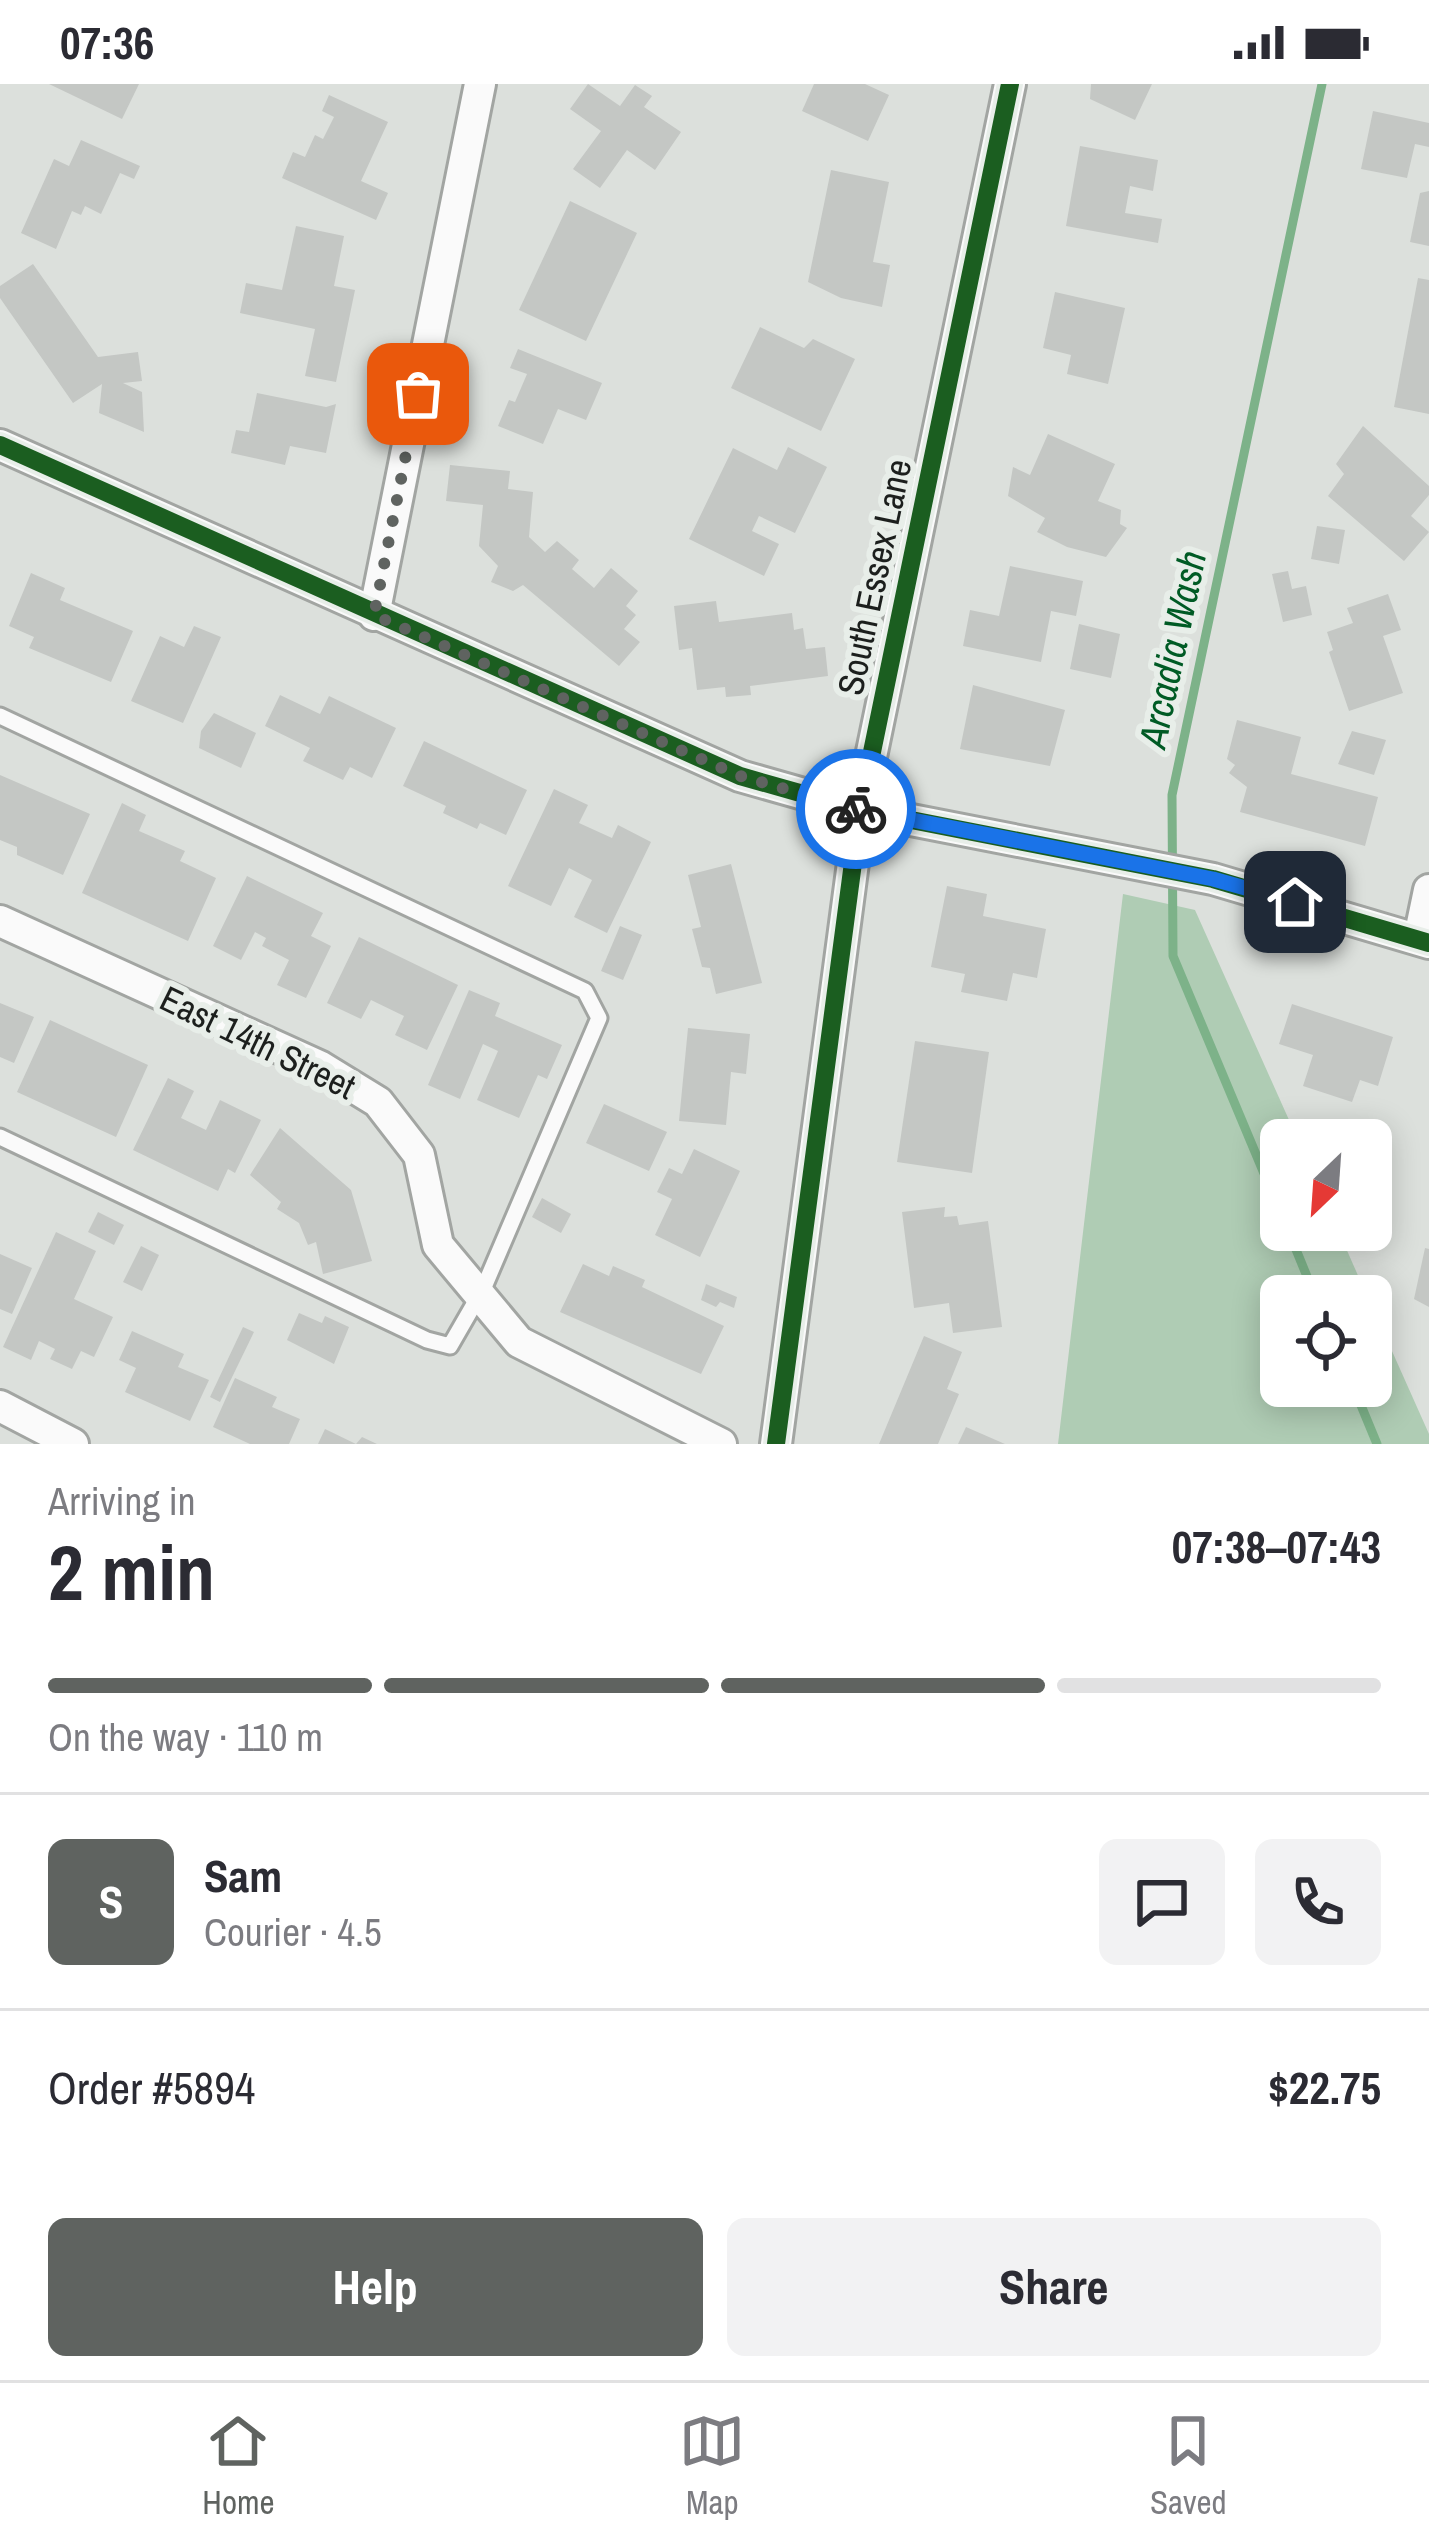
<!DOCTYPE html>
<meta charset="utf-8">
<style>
:root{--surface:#fff;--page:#f2f2f3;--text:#2b2b33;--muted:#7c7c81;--line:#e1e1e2;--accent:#5f6360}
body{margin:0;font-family:"Archivo Narrow",sans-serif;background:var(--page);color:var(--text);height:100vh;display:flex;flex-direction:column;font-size:45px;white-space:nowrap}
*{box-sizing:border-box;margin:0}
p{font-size:39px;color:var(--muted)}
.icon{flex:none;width:66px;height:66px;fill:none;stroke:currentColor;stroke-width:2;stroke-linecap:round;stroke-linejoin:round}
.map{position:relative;height:1360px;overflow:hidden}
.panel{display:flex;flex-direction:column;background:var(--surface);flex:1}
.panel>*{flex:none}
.needle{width:78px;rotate:205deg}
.fabs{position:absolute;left:1260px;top:1035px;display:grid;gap:24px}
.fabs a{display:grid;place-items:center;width:132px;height:132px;border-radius:18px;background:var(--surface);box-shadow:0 6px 30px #0003;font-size:60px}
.pin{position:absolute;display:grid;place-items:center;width:102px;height:102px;color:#fff;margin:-51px;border-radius:24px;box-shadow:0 6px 18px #0006}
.courier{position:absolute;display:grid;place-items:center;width:120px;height:120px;margin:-60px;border:9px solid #1a73e8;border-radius:50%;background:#fff;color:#222;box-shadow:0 3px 15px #0007}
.overview em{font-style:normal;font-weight:700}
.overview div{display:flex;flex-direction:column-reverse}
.overview{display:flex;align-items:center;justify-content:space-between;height:204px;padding:0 48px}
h1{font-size:78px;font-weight:700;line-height:90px}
.bar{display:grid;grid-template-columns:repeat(4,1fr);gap:18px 12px;align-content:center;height:144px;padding:0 48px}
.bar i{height:15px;border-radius:9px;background:var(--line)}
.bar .active{background:var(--accent)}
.bar p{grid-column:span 4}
.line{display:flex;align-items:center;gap:30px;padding:0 48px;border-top:3px solid var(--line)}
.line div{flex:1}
.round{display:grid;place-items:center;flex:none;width:126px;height:126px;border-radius:18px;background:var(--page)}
.cta{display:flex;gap:24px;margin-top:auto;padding:24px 48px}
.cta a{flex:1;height:138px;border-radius:18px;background:var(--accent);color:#fff;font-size:48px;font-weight:700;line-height:138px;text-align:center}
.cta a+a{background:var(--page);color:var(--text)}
.status{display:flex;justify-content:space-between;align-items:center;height:84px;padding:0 60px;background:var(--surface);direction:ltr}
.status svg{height:33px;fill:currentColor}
.tabs{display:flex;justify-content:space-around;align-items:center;height:168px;border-top:3px solid var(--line);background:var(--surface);font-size:33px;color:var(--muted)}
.tabs a{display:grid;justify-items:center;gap:6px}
.tabs .active{color:var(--accent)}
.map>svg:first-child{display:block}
.green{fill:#afccb4}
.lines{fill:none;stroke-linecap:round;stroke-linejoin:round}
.stream{stroke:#7db289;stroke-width:9}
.building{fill:#c4c7c4}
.lane-casing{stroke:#a2a5a2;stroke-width:21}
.street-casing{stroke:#a2a5a2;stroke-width:36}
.lane{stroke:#fafafa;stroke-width:15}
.street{stroke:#fafafa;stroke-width:30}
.cycleway-casing{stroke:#e8eee9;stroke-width:26}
.cycleway{stroke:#1b5e20;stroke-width:18}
.done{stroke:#5f6360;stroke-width:12;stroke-dasharray:0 21.6}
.route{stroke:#1a73e8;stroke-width:15}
.labels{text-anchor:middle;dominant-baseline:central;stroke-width:12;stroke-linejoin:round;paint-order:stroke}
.street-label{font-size:36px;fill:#1c1f1d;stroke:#e8eee9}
.water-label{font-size:39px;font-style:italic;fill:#005b25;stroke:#e8eee9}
</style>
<div class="status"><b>07:36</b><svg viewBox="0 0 49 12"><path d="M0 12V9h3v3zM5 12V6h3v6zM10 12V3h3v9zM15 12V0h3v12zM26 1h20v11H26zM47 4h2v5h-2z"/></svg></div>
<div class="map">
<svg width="1429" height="1360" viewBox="0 0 1429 1360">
<rect width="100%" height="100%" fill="#dce0dc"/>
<path class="green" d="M1123 810 1195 826 1298 1056H1281V1146H1338L1367 1212H1281V1302H1371V1220L1429 1350V1360H1058Z"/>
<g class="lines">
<g class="stream">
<path d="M1281 1130 1173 872 1172 711 1322 0"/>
<path d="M1288 1146 1315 1212"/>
<path d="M1353 1302 1377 1360"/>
</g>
</g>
<g class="building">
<path d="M49 0H139L122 35Z"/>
<path d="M588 0 620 22 635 1 652 12 644 23 681 48 655 86 627 66 600 104 573 85 601 47 570 25Z"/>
<path d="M814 0H865L889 11 868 57 802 27Z"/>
<path d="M1091 0H1152L1135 36 1090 15Z"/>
<path d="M329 11 388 38 361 97 388 109 376 136 282 94 293 68 305 73 315 51 323 55 334 33 322 27Z"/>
<path d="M1373 27 1429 39V63L1415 60 1407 94 1361 85Z"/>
<path d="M81 56 140 82 134 95 120 89 101 130 85 122 81 131 72 127 56 165 21 149 54 75 69 82Z"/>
<path d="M1080 62 1158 76 1153 107 1130 102 1125 129 1162 135 1158 159 1066 142Z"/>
<path d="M831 86 889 98 873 178 890 181 882 223 841 214 808 198Z"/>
<path d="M1429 107V162L1410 158 1420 109Z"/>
<path d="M570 117 637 149 586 257 519 226Z"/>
<path d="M296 142 344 152 334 202 355 206 336 298 305 292 315 245 240 229 246 199 282 206Z"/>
<path d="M33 180 98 273 138 268 142 297 123 299 142 308 144 348 99 329 102 300 73 319 0 214V202Z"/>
<path d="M1418 194 1429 196V330L1394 323Z"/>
<path d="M1055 208 1125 224 1108 300 1067 290 1071 271 1043 264Z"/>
<path d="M760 243 804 264 813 255 855 275 821 347 731 304Z"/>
<path d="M518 265 602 299 586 336 558 325 543 360 498 342 509 316 515 318 527 290 510 284Z"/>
<path d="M257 309 326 323 336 320 326 369 290 362 285 381 231 369 236 346 249 348Z"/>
<path d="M1363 342 1429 402V411L1411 432 1429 448 1404 477 1328 412 1344 390 1336 380Z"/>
<path d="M1048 350 1115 380 1098 417 1121 426 1120 440 1127 444 1106 473 1067 463 1037 448 1045 434 1008 412 1013 383 1030 391Z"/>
<path d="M788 363 827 383 795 449 759 432 752 447 779 460 764 492 689 455 733 364 777 386Z"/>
<path d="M450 381 510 387 508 405 533 408 529 453 545 468 557 457 579 476 572 485 594 504 611 484 638 507 626 522 636 531 624 545 640 558 619 582 523 501 513 507 491 498 498 482 479 462 483 421 446 417Z"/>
<path d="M1317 442 1345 446 1339 480 1311 475Z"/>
<path d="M1010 482 1083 497 1076 532 1051 527 1041 578 963 562 970 526 999 532Z"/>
<path d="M1288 487 1292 505 1306 502 1312 531 1283 538 1272 490Z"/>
<path d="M31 489 65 504 60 516 133 547 111 598 29 564 34 553 9 542Z"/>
<path d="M1388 510 1401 546 1383 552 1403 609 1349 627 1329 568 1333 566 1327 548 1353 539 1347 524Z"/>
<path d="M716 517 719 538 792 529 794 546 803 544 806 565 825 563 828 592 750 602 751 611 726 613 725 603 697 606 692 564 679 566 674 522Z"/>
<path d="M1079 540 1120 550 1111 594 1070 585Z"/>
<path d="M194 542 221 553 183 639 131 617 160 552 184 563Z"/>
<path d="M973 601 1065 626 1050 682 960 665Z"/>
<path d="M280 611 320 630 329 612 396 644 372 694 350 683 343 696 303 677 310 664 265 642Z"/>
<path d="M214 629 256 649 241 684 199 664 201 647Z"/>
<path d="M1237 636 1301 653 1291 690 1378 713 1365 762 1240 728 1247 703 1229 689 1235 681 1227 675Z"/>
<path d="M1352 647 1386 656 1374 691 1338 680Z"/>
<path d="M424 657 527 706 506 751 480 739 477 745 443 729 446 722 403 702Z"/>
<path d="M0 691 90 730 63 791 17 771V763L0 756Z"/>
<path d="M554 705 588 721 579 739 612 754 618 741 651 758 607 849 574 833 592 796 569 784 551 822 508 802Z"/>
<path d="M122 719 146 731 139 747 185 767 180 777 216 794 188 857 82 809Z"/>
<path d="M731 780 762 899 716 910 710 884 702 883 692 845 701 843 688 791Z"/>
<path d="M247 792 323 829 311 852 331 862 306 914 277 901 289 876 262 862 266 854 255 848 241 876 213 862Z"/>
<path d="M947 802 987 810 983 832 1046 845 1037 894 1013 889 1007 917 961 908 965 890 931 883Z"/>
<path d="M620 842 642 851 623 896 601 887Z"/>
<path d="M359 853 458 901 427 966 395 951 404 932 371 916 361 935 327 919Z"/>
<path d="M469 906 500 919 495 932 562 961 547 995 538 991 519 1034 477 1016 498 967 483 960 460 1015 428 1001Z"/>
<path d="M0 919 34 933 14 979 0 973Z"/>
<path d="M1292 920 1393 953 1378 1002 1360 996 1352 1018 1303 1002 1313 971 1279 960Z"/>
<path d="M50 936 148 981 116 1053 17 1008Z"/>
<path d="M688 944 750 950 746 990 731 988 726 1041 679 1037Z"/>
<path d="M915 957 989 968 972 1089 897 1078Z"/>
<path d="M168 994 194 1007 181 1034 206 1046 220 1016 261 1036 235 1089 228 1085 218 1107 133 1066Z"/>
<path d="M604 1020 667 1048 649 1087 586 1059Z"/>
<path d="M280 1044 351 1106 372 1177 323 1190 316 1158 308 1161 299 1139 277 1125 281 1118 250 1091Z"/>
<path d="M694 1065 740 1087 700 1173 655 1151 672 1115 657 1108 669 1084 682 1090Z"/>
<path d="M542 1114 571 1130 561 1149 532 1133Z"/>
<path d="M945 1123 944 1133 957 1132 959 1141 988 1137 1002 1243 953 1249 949 1219 914 1224 902 1128Z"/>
<path d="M98 1128 124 1141 114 1161 88 1148Z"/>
<path d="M56 1148 96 1167 74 1215 113 1233 94 1273 81 1267 72 1285 50 1275 55 1265 39 1257 31 1276 3 1263Z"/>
<path d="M141 1162 159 1171 142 1207 123 1198Z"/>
<path d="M1425 1164 1429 1165V1223L1414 1215Z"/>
<path d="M0 1170 32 1184 12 1230 0 1225Z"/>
<path d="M583 1180 609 1192 613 1182 645 1196 642 1203 724 1242 701 1290 560 1228Z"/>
<path d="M706 1200 737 1213 734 1224 720 1218 716 1223 701 1216Z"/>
<path d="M299 1229 322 1239 325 1232 349 1243 334 1280 287 1256Z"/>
<path d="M243 1243 254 1248 220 1318 210 1313Z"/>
<path d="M132 1247 184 1270 178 1283 209 1296 190 1337 125 1308 136 1284 119 1276Z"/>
<path d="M924 1252 962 1268 947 1305 959 1310 938 1360H879Z"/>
<path d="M235 1294 277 1313 272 1323 300 1335 289 1360H250L213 1343Z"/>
<path d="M966 1343 1005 1360H958Z"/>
<path d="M325 1345 356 1360 362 1353 377 1360H318Z"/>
</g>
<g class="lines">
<defs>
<path id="lane" d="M0 632 585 907 599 934 484 1203 450 1262 427 1256 0 1053"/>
<g id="street">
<path d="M0 361 740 692 860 726 1213 795 1429 859"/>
<path d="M374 531 480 0"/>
<path d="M0 837 321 983 378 1018 419 1071 438 1161 519 1258 721 1360"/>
<path d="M1419 854 1429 806"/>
<path d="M0 1322 73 1360"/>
<path d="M776 1360 860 726 1010 0"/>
</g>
</defs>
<use href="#lane" class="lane-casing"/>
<use href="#street" class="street-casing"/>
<use href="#lane" class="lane"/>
<use href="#street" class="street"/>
<defs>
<g id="cycleway">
<path d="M0 361 740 692 860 726 1213 795 1429 859"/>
<path d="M776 1360 860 726 1010 0"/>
</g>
</defs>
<use href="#cycleway" class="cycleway-casing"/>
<use href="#cycleway" class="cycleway"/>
</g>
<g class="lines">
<path class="done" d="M418 310 374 531 740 692 856 725"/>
<path class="route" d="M856 725 1213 795 1295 818"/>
</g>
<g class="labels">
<g class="street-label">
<text transform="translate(874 493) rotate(-78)">South Essex Lane</text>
<text transform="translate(258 958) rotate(26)">East 14th Street</text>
</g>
<g class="water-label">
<text transform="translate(1172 565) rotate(-78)">Arcadia Wash</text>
</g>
</g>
</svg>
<div class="fabs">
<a><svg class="needle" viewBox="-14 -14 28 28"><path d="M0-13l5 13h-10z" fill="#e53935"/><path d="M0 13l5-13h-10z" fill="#7c7c81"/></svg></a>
<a><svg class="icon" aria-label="locate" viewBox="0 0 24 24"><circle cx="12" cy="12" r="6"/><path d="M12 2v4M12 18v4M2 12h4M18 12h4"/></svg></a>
</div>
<div class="pin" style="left:418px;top:310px;background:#ea580c"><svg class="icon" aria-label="bag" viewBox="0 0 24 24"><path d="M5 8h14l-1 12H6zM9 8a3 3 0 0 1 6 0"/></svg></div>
<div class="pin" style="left:1295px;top:818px;background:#1f2937"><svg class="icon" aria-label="home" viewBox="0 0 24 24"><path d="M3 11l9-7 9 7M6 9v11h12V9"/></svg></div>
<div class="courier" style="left:856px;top:725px"><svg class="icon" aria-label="bike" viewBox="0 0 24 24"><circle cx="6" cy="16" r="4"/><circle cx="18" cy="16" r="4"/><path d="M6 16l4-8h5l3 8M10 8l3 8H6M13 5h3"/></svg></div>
</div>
<section class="panel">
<div class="overview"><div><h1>2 min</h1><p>Arriving in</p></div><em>07:38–07:43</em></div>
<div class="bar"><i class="active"></i><i class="active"></i><i class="active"></i><i></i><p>On the way · 110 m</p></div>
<div class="line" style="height:216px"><b class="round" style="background:var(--accent);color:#fff">S</b><div><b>Sam</b><p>Courier · 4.5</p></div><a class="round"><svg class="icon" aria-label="chat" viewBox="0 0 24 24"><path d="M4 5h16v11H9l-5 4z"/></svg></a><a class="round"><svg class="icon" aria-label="phone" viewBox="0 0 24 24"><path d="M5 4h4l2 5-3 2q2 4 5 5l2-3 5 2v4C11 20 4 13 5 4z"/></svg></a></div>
<div class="line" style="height:156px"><div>Order #5894</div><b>$22.75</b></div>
<div class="cta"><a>Help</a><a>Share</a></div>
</section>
<nav class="tabs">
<a class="active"><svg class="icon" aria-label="home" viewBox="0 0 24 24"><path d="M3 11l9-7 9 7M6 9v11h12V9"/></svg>Home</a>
<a><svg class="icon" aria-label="map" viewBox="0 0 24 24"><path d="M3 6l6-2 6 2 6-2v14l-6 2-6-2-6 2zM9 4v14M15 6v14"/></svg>Map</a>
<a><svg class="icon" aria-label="saved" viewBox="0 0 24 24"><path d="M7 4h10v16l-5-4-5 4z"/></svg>Saved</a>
</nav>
